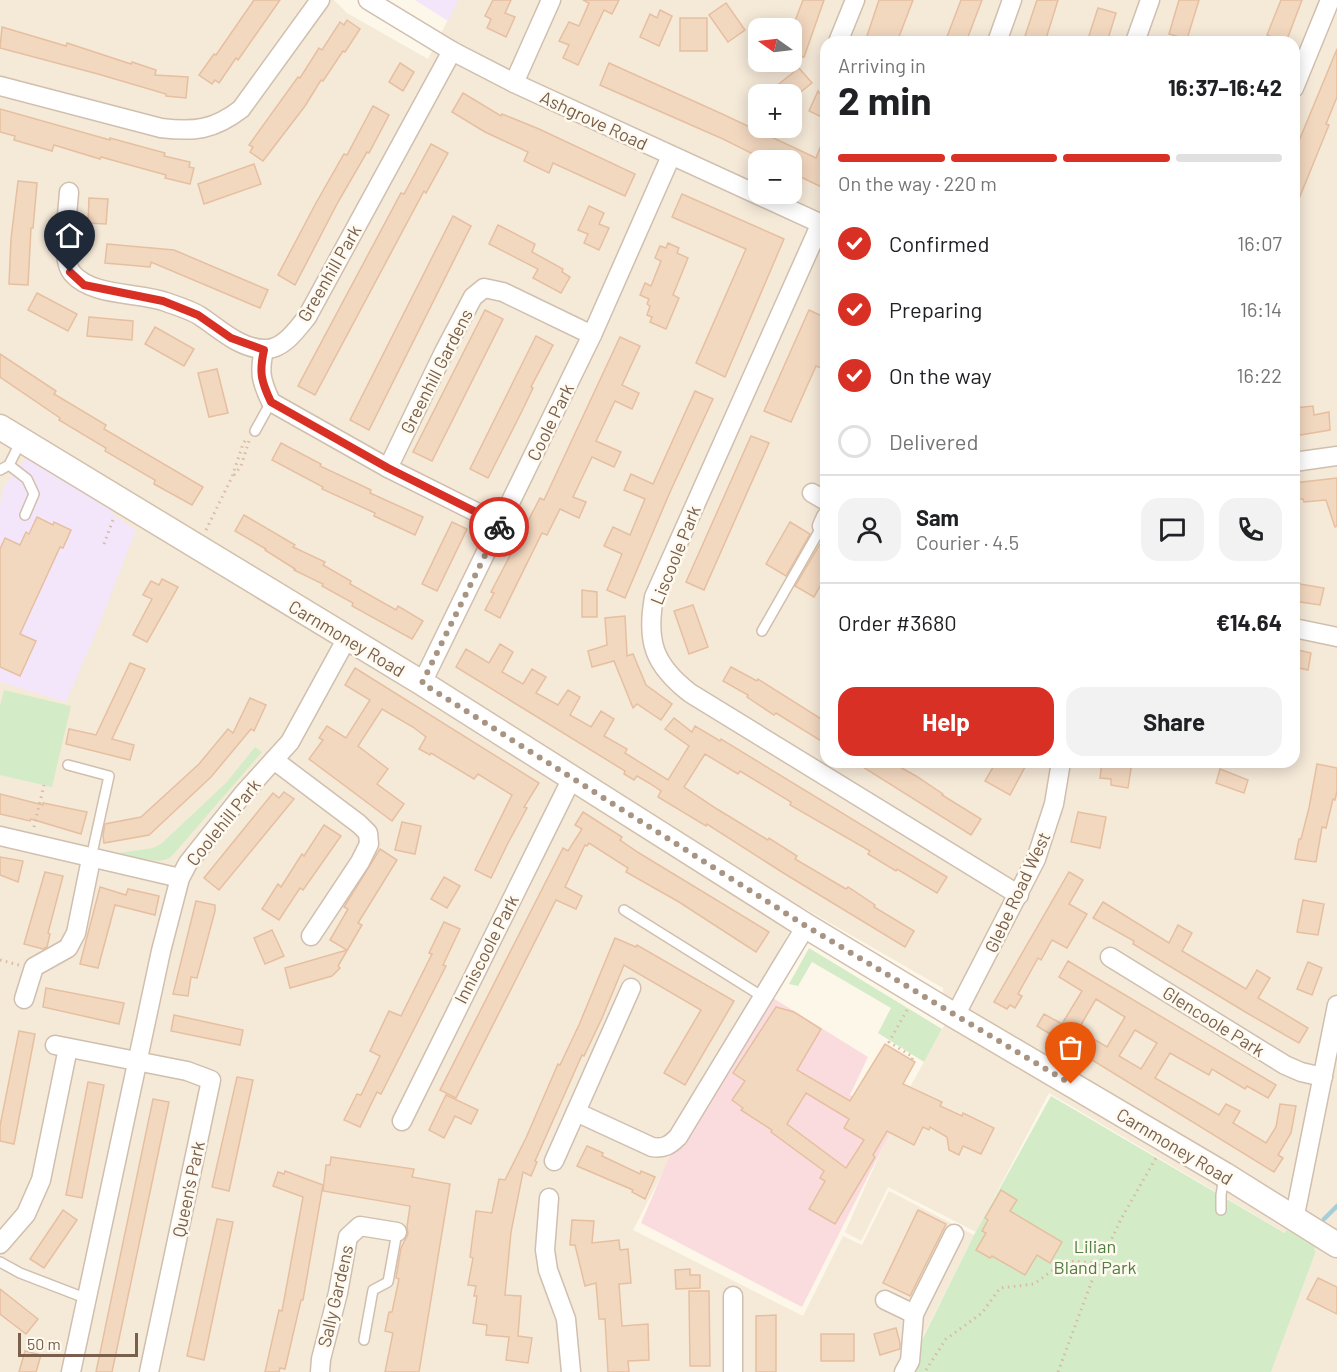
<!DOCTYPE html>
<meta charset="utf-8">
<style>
:root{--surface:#fff;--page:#f2f2f2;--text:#202124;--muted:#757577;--line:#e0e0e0;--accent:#d93025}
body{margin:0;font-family:Barlow,sans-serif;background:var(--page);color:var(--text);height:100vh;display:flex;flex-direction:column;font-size:22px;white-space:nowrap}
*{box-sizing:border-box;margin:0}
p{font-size:20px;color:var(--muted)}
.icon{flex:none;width:33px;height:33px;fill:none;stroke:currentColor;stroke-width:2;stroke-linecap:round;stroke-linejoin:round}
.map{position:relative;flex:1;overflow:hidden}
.panel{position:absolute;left:820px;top:36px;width:480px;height:732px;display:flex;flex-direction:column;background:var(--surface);border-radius:18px;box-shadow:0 3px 15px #0003}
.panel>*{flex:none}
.needle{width:39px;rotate:284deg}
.controls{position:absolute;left:748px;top:18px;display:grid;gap:12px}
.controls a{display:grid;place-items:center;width:54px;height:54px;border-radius:12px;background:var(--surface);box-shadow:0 3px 15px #0003;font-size:30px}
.scale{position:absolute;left:18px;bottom:15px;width:120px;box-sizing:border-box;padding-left:6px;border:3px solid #795f4c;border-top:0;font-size:16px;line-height:21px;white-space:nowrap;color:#795f4c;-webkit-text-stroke:4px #fffaf0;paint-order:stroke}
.pin{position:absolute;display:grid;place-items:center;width:51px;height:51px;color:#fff;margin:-62px -26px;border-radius:50% 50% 50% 0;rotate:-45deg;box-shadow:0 0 6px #0007}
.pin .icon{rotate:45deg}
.courier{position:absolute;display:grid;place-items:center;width:60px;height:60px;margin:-30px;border:4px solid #d93025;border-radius:50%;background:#fff;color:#222;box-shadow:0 2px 8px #0007}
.headline em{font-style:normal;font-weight:700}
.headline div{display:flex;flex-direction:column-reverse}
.headline{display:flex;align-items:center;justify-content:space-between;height:102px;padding:0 18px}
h1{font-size:39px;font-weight:700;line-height:45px}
.bar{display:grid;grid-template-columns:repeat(4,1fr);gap:9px 6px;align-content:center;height:72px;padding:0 18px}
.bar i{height:8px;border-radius:4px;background:var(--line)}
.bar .on{background:var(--accent)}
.bar p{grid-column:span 4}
.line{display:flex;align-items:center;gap:15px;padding:0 18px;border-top:2px solid var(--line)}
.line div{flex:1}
.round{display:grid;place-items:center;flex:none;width:63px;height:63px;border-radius:18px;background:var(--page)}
ol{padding:0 18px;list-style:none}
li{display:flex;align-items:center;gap:18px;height:66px}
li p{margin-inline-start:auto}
li .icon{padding:6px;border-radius:50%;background:var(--accent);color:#fff;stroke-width:4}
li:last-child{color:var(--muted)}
li i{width:33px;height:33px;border:3px solid var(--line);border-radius:50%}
.primary-button{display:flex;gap:12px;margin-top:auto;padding:12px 18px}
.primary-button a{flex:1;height:69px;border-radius:18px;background:var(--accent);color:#fff;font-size:24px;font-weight:700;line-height:69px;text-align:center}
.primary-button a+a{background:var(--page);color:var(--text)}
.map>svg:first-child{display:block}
.residential{fill:#f5e9d8;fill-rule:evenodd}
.education{fill:#f4e6fa}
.medical{fill:#fbdcde}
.green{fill:#d3ecc7}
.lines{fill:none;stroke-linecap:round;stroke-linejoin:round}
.stream{stroke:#a3ceda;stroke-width:4.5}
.building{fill:#f3d8c0;stroke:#e6bfa0;stroke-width:1.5;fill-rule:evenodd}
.lane-casing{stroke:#d0bfae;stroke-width:12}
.street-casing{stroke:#d0bfae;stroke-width:21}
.secondary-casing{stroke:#d3c0ac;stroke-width:27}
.path{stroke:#d9bba3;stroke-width:3;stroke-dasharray:1.5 4.5;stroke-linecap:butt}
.lane{stroke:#fff;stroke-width:9}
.street{stroke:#fff;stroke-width:18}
.secondary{stroke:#fff;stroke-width:24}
.done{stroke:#a79483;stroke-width:6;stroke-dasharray:0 10.8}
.route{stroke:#d93025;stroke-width:8}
.labels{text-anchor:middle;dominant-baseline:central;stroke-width:5;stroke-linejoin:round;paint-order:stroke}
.street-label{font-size:18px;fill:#795f4c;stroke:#fffaf0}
.park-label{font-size:18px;fill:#517f42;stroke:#fffaf0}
</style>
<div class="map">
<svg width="1337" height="1372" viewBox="0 0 1337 1372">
<rect width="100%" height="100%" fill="#fdf7ea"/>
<path class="residential" d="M0 0H334L347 13 428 59 458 0H1337V1372H1271L1316 1251 1049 1093 976 1232 888 1187 861 1241 845 1232 909 1089 945 1024 943 988 802 907 633 1230 803 1316 843 1236 862 1245 889 1191 974 1235 905 1372H0ZM759 28H792V62H759ZM826 42H1294V762H826ZM759 94H792V128H759ZM759 160H792V194H759Z"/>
<g class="education">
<path d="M415 0H458L448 21Z"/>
<path d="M27 457 110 509 115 516 136 530 95 635 66 702 0 682V504L4 486Z"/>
</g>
<path class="medical" d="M765 993 868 1057 850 1095 895 1123 802 1307 641 1223 678 1137Z"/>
<g class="green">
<path d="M4 690 71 706 52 787 0 775V706Z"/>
<path d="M255 747 262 752 171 857C159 866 134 856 119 853L153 848 161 844 227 782Z"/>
<path d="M809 948 942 1029 924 1062 878 1033 891 1008 812 962 798 986 789 984Z"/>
<path d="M1051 1096 1285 1233 1287 1230 1315 1247 1314 1250 1316 1251 1271 1372H906L974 1235Z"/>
</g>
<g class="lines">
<path class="stream" d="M1324 1219 1337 1206"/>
</g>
<g class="building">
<path d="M254 0H280L238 60 236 58 219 83 215 80 212 84 199 75 214 54 216 55Z"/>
<path d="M493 0H511L505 13 515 17 506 37 487 28 491 19 485 16Z"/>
<path d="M583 0H619L612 14 604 10 578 65 563 58 569 45 559 41 569 22 579 26 589 3Z"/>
<path d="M803 0H824L804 57 792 54V29Z"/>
<path d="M879 0H913L897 42H865Z"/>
<path d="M961 0H982L966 42H945Z"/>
<path d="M1037 0H1058L1045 42H1023Z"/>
<path d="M1179 0H1199L1187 39 1169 34Z"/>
<path d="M1281 0H1302L1286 42 1267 35Z"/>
<path d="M726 3 745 30 728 42 709 15Z"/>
<path d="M1098 8 1116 13 1107 42H1087Z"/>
<path d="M660 10 672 16 659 46 640 37 650 14 657 18Z"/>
<rect x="680" y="18" width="27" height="33"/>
<path d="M347 20 360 29 345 52 343 51 323 81 321 80 305 106 263 161 250 152 253 147 249 145 298 77 300 78 319 48 322 50 340 22 344 25Z"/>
<path d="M2 27 66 46 67 43 131 64 132 62 156 70 155 75 188 77 186 98 166 96V94L98 74 0 48Z"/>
<path d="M1337 49V97L1326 124 1329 125 1294 211V153Z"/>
<path d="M400 63 414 72 403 91 389 82Z"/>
<path d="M609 63 720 113 816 158 826 133V189L792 173V160H765L723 139 600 85Z"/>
<path d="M799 68 812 83 798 94H781L775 87Z"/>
<path d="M818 91 826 102V119L809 111Z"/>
<path d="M463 93 501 116 502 114 539 129 635 174 625 196 553 163 549 173 524 161 528 152 485 132 452 112Z"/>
<path d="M373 106 389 115 369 153 367 152 338 202 295 285 278 275 316 203 344 154 347 155Z"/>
<path d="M0 109 110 140V138L165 153 164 156 190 162 189 167 194 168 190 184 165 178 166 175 101 157 100 159 54 145 52 151 14 140 15 136 0 132Z"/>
<path d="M431 144 448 153 426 193 424 191 315 395 298 386 401 193 404 194Z"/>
<path d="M254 164 261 184 204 204 198 184Z"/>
<path d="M18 181 37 183 33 228H31L28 285 9 284 11 239Z"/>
<path d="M682 194 784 239 725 377 696 363 746 249 672 217Z"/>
<path d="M89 198 108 199 106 224 88 223Z"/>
<path d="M589 206 604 213 599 224 609 228 599 250 584 243 588 234 578 230Z"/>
<path d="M453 216 471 226 369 430 350 420Z"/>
<path d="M498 225 535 244 532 252 563 269 562 272 570 277 561 293 533 278 538 269 489 244Z"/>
<path d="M668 243 679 248 677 253 688 258 673 295 679 298 666 329 650 322 652 317 647 315 650 306 647 304 649 299 640 295 645 283 651 286 661 261 655 258 660 246 666 248Z"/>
<path d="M107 244 174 250 268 290 260 308 151 262 150 267 105 263Z"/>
<path d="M37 293 77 314 68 331 28 310Z"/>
<path d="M485 310 503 319 432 461 413 452Z"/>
<path d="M809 310 826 318V370L816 366 791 422 764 411Z"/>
<path d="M89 317 133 321 132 340 87 336Z"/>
<path d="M155 327 194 349 184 366 145 344Z"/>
<path d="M536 336 553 345 531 387 533 388 522 411 488 478 470 469Z"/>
<path d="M620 337 640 346 622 385 639 393 632 409 615 401 596 441 621 452 614 467 592 457 573 497 586 502 579 518 560 509 547 535 542 533 500 618 485 610 494 593 491 592 540 498 544 500Z"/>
<path d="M0 354 56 391 54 394 106 425 104 429 203 487 192 505 154 484 155 480 105 451 106 448 59 420 60 418 0 377Z"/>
<path d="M217 369 228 413 209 417 198 373Z"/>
<path d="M695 391 713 399 670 492 625 598 607 590 622 554 604 546 613 527 630 535 645 499 624 490 631 474 653 484Z"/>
<path d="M1313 406 1314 415 1329 412 1330 430 1294 436V408Z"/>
<path d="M751 436 769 443 704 590 686 582Z"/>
<path d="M281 443 321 464 320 466 371 490 370 493 423 517 415 535 374 516 375 513 322 489 323 487 272 460Z"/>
<path d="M1337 478V526L1335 527 1326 500 1304 502 1303 499H1297L1294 483Z"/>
<path d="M244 515 295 545 293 547 325 562 323 565 351 581 350 584 396 610 398 606 423 621 412 639 352 606 353 603 322 586 323 584 294 570 295 569 265 550 266 549 235 531Z"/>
<path d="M37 517 53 525 54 522 71 530 63 548 60 547 20 634 36 641 20 676 0 667V549L5 538 20 545 26 532 29 534Z"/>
<path d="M452 522 467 529 437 591 422 584Z"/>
<path d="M790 522 810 534 786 576 766 564Z"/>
<path d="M820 544 826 548V575L814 597 795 586Z"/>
<path d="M162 579 178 587 147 642 133 635 152 599 143 595 151 581 159 585Z"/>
<path d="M1294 583 1324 588 1320 605 1294 601Z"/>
<path d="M582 590 597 592V617H582Z"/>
<path d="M693 605 708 647 689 654 674 611Z"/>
<path d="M625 616 627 656 633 654 646 685 672 704 661 720 637 704 633 708 614 661 592 667 588 651 607 645 605 618Z"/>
<path d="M500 644 513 652 502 672 523 684 532 669 546 677 536 693 558 705 568 690 580 697 570 715 591 727 601 711 614 719 604 736 627 749 625 753 668 780 689 746 665 729 674 718 692 732 695 726 720 741 721 739 947 877 937 893 897 869 896 871 868 854 870 851 790 805 791 802 740 771 738 774 705 754 684 787 717 809 768 840 769 838 797 856 795 859 846 889 848 887 875 905 874 907 914 931 905 947 785 874 707 824 706 826 658 797 661 791 649 783 637 776 634 780 624 774 625 771 456 667 466 649 489 663Z"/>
<path d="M1294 649 1311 653 1308 670 1294 667Z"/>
<path d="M130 663 145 669 112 739 134 745 130 760 66 744 69 729 96 735Z"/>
<path d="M731 667 757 681 758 679 826 722V744L776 713 774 715 747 697 748 695 723 681Z"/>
<path d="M355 668 539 783 524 807 527 808 508 843 491 878 475 870 512 795 478 774 474 779 431 753 430 755 419 749 426 737 413 727 382 709 358 746 388 769 377 784 404 804 392 821 309 759 323 740 319 738 327 726 346 738 370 700 345 685Z"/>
<path d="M250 698 266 705 254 731 251 729 211 777 149 835 104 843 103 835 105 824 141 817 199 764 228 729 233 733Z"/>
<path d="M855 762H891L916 776 943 794 942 795 981 819 971 835Z"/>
<path d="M996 762H1017L1025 767 1010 795 985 781Z"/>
<path d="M1102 762H1132L1128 788 1111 785V779L1100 778Z"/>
<path d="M1317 764 1337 768V791L1335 800 1333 799 1326 828 1322 827 1316 862 1295 859 1299 839H1301L1309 808Z"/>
<path d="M1220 769 1248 780 1244 793 1216 783Z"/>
<path d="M284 792 294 799 219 890 204 878 273 793 279 798Z"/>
<path d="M0 794 43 805V803L87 812 81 834 31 819 30 821 0 814Z"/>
<path d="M583 812 622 837 620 840 639 853 769 932 756 952 679 902 626 872 628 868 589 843 587 846 585 845 565 887 582 896 576 909 556 900 456 1098 440 1090 563 848 568 851 582 829 575 825Z"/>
<path d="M1078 812 1106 817 1100 848 1071 842Z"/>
<path d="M402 822 421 826 415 854 395 850Z"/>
<path d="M324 825 341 836 303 890 300 888 279 920 262 909 278 884 281 887 302 854 304 856Z"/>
<path d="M380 849 397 860 358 923 362 925 338 966 340 968 332 976 290 988 285 968 347 950 330 940 348 909 344 907Z"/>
<path d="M0 857 23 861 18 882 0 875Z"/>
<path d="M45 872 63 876 48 933 50 934 47 947 43 949 24 944Z"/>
<path d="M1069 872 1083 880 1069 904 1087 914 1067 948 1052 940 1041 960 1038 958 1018 994 1022 996 1015 1008 1010 1005 1007 1009 994 1002Z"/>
<path d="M444 877 460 886 447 908 431 899Z"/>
<path d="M100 887 126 895 128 889 159 896 155 915 115 905 98 968 80 964Z"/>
<path d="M1303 900 1324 904 1318 935 1297 932Z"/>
<path d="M196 901 215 905V911L197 978 191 977 188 996 173 994Z"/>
<path d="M1103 902 1169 943 1178 925 1192 933 1182 951 1246 989 1257 970 1270 978 1258 998 1308 1028 1299 1043 1247 1013 1133 944 1134 941 1093 918Z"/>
<path d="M444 922 460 929 443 965 446 966 381 1094 377 1092 360 1127 344 1120 357 1094 361 1095 380 1056 370 1051 389 1011 401 1016 432 954 429 953Z"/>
<path d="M272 930 284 956 265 964 254 938Z"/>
<path d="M615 938 636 947 637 945 734 1001 685 1085 664 1073 701 1010 624 965 602 1018 584 1056 582 1055 535 1161 537 1162 531 1176 523 1172 511 1232 505 1295 521 1296 518 1336 532 1338 528 1363 506 1360 509 1337 486 1335 487 1325 473 1323 477 1296H474L476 1286 468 1285 473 1258 470 1257 476 1211 492 1213 499 1179 505 1180 526 1138 558 1064 560 1065 579 1025Z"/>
<path d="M1068 961 1276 1085 1268 1098 1247 1086 1245 1089 1212 1069 1209 1075 1170 1053 1155 1078 1219 1115 1226 1104 1240 1111 1233 1123 1266 1143 1276 1127 1280 1104 1296 1106 1291 1133 1278 1155 1283 1158 1274 1172 1037 1026 1044 1014 1062 1024 1082 991 1059 977ZM1096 999 1125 1017 1107 1047 1078 1030ZM1135 1030 1157 1043 1141 1069 1119 1056Z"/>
<path d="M1308 962 1322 968 1312 995 1297 989Z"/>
<path d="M46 988 124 1003 119 1024 43 1007Z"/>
<path d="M776 1007 794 1012 821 1029 797 1070 850 1101 885 1044 915 1062 903 1084 942 1102 940 1106 962 1116 963 1113 994 1128 981 1154 963 1146 959 1155 949 1150 947 1137 930 1127 929 1130 923 1127 914 1145 887 1131 873 1155 875 1157 835 1224 809 1209 825 1181 820 1178 824 1171 771 1132 772 1130 741 1110 743 1108 732 1100 745 1081 733 1073ZM806 1093 849 1119 844 1128 864 1140 846 1168 787 1124Z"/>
<path d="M174 1015 243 1030 240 1045 171 1031Z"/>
<path d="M19 1031 35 1034 14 1144 0 1141V1126Z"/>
<path d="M237 1077 253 1080 229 1191 212 1187Z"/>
<path d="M88 1082 104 1085 82 1198 66 1195Z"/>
<path d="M446 1095 478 1110 471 1124 455 1116 444 1138 429 1130Z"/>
<path d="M153 1099 169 1102 112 1372H96Z"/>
<path d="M587 1146 603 1153 602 1156 640 1174 641 1171 655 1177 645 1199 632 1192 633 1190 577 1166Z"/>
<path d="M331 1157 414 1169 412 1177 450 1184 419 1372H385L393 1333 385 1331 389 1312H392L399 1279 396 1278 401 1248 408 1234 407 1227 410 1206 323 1191 326 1165H330Z"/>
<path d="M285 1171 323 1185 303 1300H301L285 1369 280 1368 279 1372H265L279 1310 282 1311 303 1197 273 1186 278 1172 284 1174Z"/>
<path d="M1001 1190 1017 1200 1010 1211 1062 1242 1050 1263 1037 1255 1025 1275 992 1256 990 1258 976 1250 986 1233 982 1231 988 1220 985 1218Z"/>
<path d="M63 1210 77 1220 44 1268 30 1259Z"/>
<path d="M918 1210 946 1224 910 1296 883 1283Z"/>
<path d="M217 1219 233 1222 204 1360 187 1356Z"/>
<path d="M572 1220 594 1221 592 1243 619 1240 620 1250 628 1249 631 1283 619 1284 622 1326 648 1324 649 1360 628 1361 629 1372H608L605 1319H599L596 1283 585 1286 575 1245H570Z"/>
<path d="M690 1269V1275H700V1288L676 1289 675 1270Z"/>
<path d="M1318 1278 1337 1287V1314L1307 1299Z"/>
<path d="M0 1289 38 1319 26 1334 0 1314Z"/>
<path d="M689 1291H709L710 1366H690Z"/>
<path d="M776 1315V1372H756V1316Z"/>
<path d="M896 1328 900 1343V1349L880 1355 874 1334Z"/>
<rect x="821" y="1334" width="33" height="27"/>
<path d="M25 1351 41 1355 36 1372H19Z"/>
</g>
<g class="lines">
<defs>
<g id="lane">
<path d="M255 431 271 402"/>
<path d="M9 465 27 479 34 494 25 515"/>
<path d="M0 470 9 465 21 441"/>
<path d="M762 631 822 526"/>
<path d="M68 765 109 776 91 858"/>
<path d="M624 910 763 997"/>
<path d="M1221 1210V1195L1224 1177"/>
<path d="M0 1262 20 1273 85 1298"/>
<path d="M364 1340 373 1290 388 1282 397 1232"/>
</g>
<g id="street">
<path d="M368 0 452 51 514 83 826 226"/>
<path d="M838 42 855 0"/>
<path d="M997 42 1012 0"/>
<path d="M1135 42 1150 0"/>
<path d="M514 83 551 0"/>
<path d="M0 86 161 128C194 132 214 130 241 109L320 0"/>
<path d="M1294 88 1330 0"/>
<path d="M69 192C68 211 60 259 72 273 92 297 139 292 166 302 177 306 191 310 200 316 220 329 240 349 265 349 283 350 297 329 307 317L452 51"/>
<path d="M821 223 654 597C646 642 654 665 690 693L1019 895"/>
<path d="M264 350C259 372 261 381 271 402L388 468 500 524"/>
<path d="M1294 462 1337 456"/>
<path d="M388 468 444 352 473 297 484 288 503 292 592 335"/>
<path d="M812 493 826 501"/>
<path d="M822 526 826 517"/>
<path d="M1294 628 1337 637"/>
<path d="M422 683 592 335 671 156"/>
<path d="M274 760 359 824 368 833 369 844 360 862 311 936"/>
<path d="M0 836 180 878"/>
<path d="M1110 957 1285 1065 1301 1072 1323 1077"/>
<path d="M24 999 34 967 68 948 76 933 91 859"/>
<path d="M955 1016 1036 859 1054 804 1061 762"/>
<path d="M55 1045 187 1071 211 1080 149 1372"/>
<path d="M576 1112 652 1147C664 1149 670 1145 678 1137L806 926"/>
<path d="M402 1121 572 778"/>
<path d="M554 1161 631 988"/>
<path d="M549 1198 545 1250 548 1270 566 1319 571 1372"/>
<path d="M1292 1217 1296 1210 1337 1005"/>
<path d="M0 1244 26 1214 41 1180 68 1048"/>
<path d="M733 1296V1372"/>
<path d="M885 1300 914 1314"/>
<path d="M71 1372 161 951 180 878 188 863 243 794 290 742 347 638"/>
<path d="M320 1372 321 1359 338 1293 348 1237 360 1226 397 1232"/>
<path d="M904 1372 910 1361 914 1314 954 1234"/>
</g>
<path id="secondary" d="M0 427 422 683 806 926 955 1016 1225 1175 1337 1245"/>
</defs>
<use href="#lane" class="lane-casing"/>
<use href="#street" class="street-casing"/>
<use href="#secondary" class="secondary-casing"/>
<g class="path">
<path d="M234 475 241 466 249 441"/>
<path d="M206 530 232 477 243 444 247 438"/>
<path d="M104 544 114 517"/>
<path d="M34 827 44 785"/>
<path d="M0 960 19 965"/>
<path d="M907 1010 889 1042 913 1057 912 1060"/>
<path d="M926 1370 946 1339 982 1313 1000 1288 1034 1284 1065 1261 1101 1263"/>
<path d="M1058 1372 1091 1283 1121 1219 1157 1156"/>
</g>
<use href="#lane" class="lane"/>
<use href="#street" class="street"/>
<use href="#secondary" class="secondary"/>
</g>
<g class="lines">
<path class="done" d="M499 527 422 683 806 926 1071 1084"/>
<path class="route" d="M70 272 84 285 163 301 198 315 231 338 264 350C259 372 261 381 271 402L388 468 500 524 499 527"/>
</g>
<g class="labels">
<g class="street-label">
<text transform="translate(594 120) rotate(25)">Ashgrove Road</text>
<text transform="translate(329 273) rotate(-60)">Greenhill Park</text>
<text transform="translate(436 371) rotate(-63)">Greenhill Gardens</text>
<text transform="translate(550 422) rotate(-64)">Coole Park</text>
<text transform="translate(675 555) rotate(-68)">Liscoole Park</text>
<text transform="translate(347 638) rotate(31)">Carnmoney Road</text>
<text transform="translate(223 822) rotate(-51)">Coolehill Park</text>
<text transform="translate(1017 892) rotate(-65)">Glebe Road West</text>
<text transform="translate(486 949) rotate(-63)">Inniscoole Park</text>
<text transform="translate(1214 1021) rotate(32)">Glencoole Park</text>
<text transform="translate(1175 1146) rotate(31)">Carnmoney Road</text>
<text transform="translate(188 1189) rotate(-78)">Queen's Park</text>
<text transform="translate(335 1296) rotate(-77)">Sally Gardens</text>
</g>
<g class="park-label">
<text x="1095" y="1246">Lilian<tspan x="1095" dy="21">Bland Park</tspan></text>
</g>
</g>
</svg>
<div class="controls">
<a><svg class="needle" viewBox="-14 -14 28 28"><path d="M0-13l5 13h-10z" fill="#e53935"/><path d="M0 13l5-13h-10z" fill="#757577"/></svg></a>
<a>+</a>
<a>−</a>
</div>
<div class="scale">50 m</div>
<div class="pin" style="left:1071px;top:1084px;background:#ea580c"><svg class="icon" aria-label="bag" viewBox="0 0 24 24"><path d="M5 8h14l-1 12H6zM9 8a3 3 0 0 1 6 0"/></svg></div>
<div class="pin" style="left:70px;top:272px;background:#1f2937"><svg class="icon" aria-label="home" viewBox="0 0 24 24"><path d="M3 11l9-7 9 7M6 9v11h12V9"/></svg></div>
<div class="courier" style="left:499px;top:527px"><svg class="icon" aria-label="bike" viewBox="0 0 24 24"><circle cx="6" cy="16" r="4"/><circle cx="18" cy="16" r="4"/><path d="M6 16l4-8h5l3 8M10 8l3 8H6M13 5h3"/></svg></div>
<section class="panel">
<div class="headline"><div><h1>2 min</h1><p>Arriving in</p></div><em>16:37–16:42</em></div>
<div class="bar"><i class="on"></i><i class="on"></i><i class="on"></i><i></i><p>On the way · 220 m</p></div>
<ol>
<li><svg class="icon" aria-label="check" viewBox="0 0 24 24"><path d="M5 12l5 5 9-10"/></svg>Confirmed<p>16:07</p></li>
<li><svg class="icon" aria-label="check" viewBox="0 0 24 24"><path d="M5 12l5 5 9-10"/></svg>Preparing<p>16:14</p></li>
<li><svg class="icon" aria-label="check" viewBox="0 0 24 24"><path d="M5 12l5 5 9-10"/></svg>On the way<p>16:22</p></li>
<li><i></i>Delivered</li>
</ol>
<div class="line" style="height:108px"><a class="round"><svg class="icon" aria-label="person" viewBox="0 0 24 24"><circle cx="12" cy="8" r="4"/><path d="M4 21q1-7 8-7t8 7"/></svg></a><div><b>Sam</b><p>Courier · 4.5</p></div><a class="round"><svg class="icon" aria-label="chat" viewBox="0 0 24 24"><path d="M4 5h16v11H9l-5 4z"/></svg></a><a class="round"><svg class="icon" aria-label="phone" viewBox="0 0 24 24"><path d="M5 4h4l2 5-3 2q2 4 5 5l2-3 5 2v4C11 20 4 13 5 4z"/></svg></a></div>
<div class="line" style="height:78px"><div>Order #3680</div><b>€14.64</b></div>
<div class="primary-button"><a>Help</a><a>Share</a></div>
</section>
</div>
